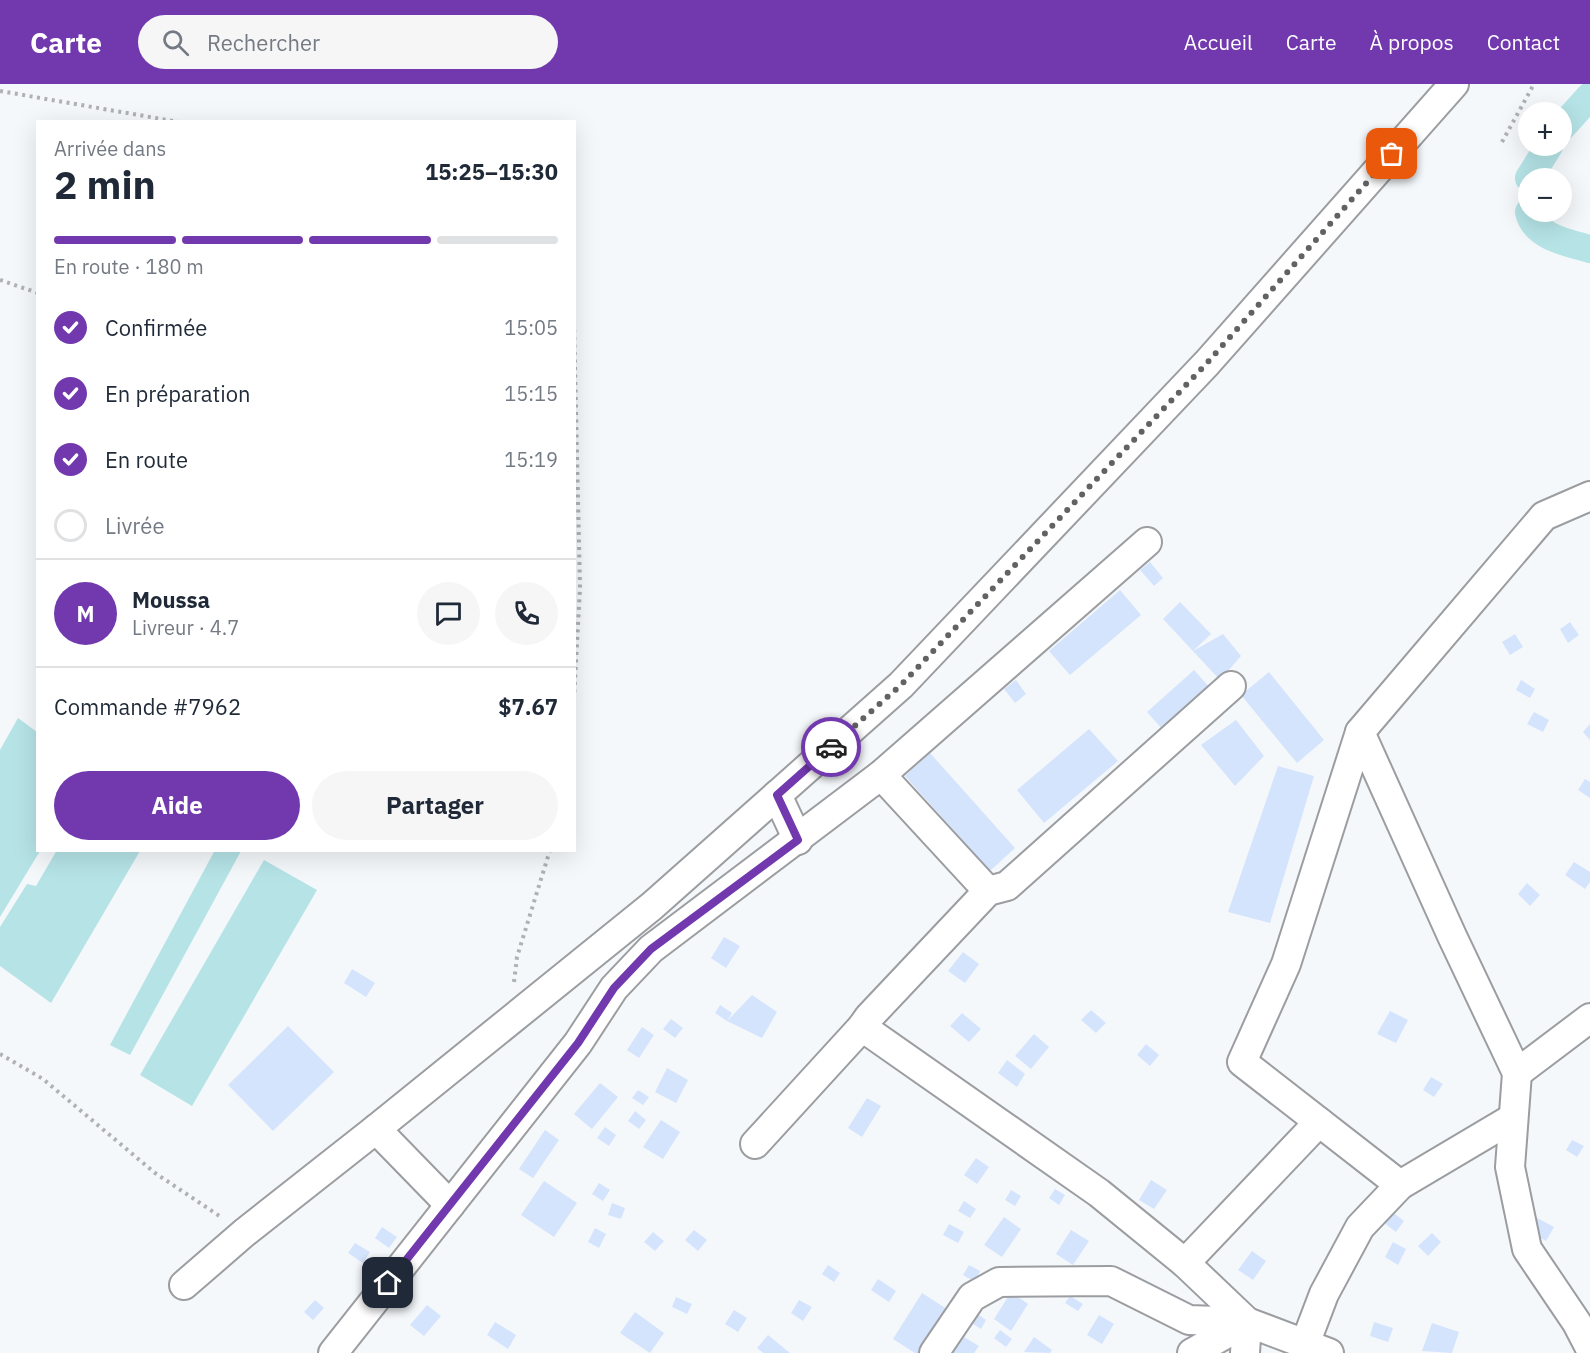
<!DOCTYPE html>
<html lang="fr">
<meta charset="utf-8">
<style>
:root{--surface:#fff;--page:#f6f6f7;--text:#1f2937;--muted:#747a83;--line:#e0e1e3;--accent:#7239af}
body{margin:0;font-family:"IBM Plex Sans",sans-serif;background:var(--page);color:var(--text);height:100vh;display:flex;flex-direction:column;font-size:22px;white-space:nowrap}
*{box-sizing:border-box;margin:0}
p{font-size:20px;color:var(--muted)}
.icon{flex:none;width:33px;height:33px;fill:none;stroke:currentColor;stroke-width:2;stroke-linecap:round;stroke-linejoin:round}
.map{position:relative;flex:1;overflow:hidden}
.sheet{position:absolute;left:36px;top:36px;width:540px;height:732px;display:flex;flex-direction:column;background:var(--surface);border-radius:0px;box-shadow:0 6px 24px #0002}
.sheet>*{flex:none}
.controls{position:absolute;left:1518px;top:18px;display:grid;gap:12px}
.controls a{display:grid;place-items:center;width:54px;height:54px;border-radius:50%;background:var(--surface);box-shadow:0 6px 24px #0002;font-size:30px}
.pin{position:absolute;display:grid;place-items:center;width:51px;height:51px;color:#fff;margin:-26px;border-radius:12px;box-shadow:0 3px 9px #0006}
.courier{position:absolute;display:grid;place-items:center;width:60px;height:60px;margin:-30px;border:4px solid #7239af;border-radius:50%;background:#fff;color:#222;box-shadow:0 2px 8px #0007}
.head em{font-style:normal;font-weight:800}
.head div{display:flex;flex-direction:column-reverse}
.head{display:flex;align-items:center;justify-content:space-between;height:102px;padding:0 18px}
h1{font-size:39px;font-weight:800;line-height:45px}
.bar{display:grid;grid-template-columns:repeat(4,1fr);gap:9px 6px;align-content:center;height:72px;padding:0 18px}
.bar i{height:8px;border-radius:4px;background:var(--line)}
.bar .current{background:var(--accent)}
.bar p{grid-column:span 4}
.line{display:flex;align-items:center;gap:15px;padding:0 18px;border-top:2px solid var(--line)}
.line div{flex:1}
.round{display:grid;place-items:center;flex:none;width:63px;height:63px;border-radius:32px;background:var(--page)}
ol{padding:0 18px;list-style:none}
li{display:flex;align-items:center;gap:18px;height:66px}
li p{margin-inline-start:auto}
li .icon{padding:6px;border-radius:50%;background:var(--accent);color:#fff;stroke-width:4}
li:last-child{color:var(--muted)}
li i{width:33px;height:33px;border:3px solid var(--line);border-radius:50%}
.primary-button{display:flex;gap:12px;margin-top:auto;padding:12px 18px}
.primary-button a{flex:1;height:69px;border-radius:36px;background:var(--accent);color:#fff;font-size:24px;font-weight:800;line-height:69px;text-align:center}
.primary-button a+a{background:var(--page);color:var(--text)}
header{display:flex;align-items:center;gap:36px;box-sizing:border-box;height:84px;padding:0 30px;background:var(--accent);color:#fff}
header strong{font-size:28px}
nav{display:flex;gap:33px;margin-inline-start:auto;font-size:21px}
.search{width:420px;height:54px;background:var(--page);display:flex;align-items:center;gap:15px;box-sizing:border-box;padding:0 21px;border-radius:33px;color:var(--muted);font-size:22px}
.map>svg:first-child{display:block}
.water{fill:#b5e3e6}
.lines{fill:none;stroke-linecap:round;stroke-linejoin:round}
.canal{stroke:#b5e3e6;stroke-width:28}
.building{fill:#d4e4fd}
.minor-casing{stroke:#9b9da0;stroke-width:32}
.path{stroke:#afb1b4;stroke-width:4;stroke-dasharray:3 4.5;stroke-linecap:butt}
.minor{stroke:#fff;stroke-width:28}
.done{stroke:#616264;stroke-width:6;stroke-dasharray:0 10.8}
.route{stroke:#7239af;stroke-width:8}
</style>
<header>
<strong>Carte</strong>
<div class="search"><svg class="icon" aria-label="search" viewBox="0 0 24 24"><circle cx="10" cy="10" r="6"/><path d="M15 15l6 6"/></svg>Rechercher</div>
<nav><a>Accueil</a><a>Carte</a><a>À propos</a><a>Contact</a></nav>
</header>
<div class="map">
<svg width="1590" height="1269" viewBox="0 0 1590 1269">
<rect width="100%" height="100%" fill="#f5f8fb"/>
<g class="water">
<path d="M18 634 37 648 38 766 40 767 0 833V666Z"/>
<path d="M57 766 140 767 51 919 0 882V843L27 800 36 802Z"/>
<path d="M215 766 241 767 130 971 110 961Z"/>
<path d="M264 776 317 806 192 1022 140 991Z"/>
</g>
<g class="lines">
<g class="canal">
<path d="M1562 43 1590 12"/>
<path d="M1529 94 1549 62"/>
<path d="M1529 128C1534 153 1569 159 1590 165"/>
</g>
</g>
<g class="building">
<path d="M1150 478 1163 494 1154 502 1140 486Z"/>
<path d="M1120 506 1141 531 1070 591 1049 567Z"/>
<path d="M1180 518 1211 550 1193 567 1223 550 1241 572 1220 596 1163 535Z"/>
<path d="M1570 538 1579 551 1568 559 1560 545Z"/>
<path d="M1515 550 1523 563 1510 571 1502 558Z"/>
<path d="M1194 586 1211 605 1164 647 1147 628Z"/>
<path d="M1269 588 1324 656 1297 679 1241 611Z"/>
<path d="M1016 596 1026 610 1015 619 1004 605Z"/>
<path d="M1521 596 1535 605 1530 614 1516 606Z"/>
<path d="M1534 628 1549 636 1543 648 1527 640Z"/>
<path d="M1236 636 1264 672 1235 702 1201 661Z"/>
<path d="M1590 640V656L1583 648Z"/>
<path d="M1089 645 1118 677 1044 739 1017 706Z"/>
<path d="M930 669 1015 764 990 787 905 692Z"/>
<path d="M1278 682 1314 692 1270 839 1228 828Z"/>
<path d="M1585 695 1590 698V714L1578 706Z"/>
<path d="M1574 778 1590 788V798L1585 805 1565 791Z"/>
<path d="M1527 799 1540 811 1530 822 1518 810Z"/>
<path d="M724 853 740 862 726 884 711 874Z"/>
<path d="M963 868 979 880 965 899 948 887Z"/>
<path d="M352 885 375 899 366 913 344 899Z"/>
<path d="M752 911 777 928 762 954 727 937 715 929 720 921 732 929 727 937Z"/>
<path d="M1091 926 1106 939 1096 949 1081 936Z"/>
<path d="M1390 927 1408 936 1396 959 1377 950Z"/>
<path d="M962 929 981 945 969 958 950 942Z"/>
<path d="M671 935 683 944 675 954 663 945Z"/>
<path d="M288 942 334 988 273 1047 228 1001Z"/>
<path d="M642 943 654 951 639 974 627 966Z"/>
<path d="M1034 950 1049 963 1031 985 1015 972Z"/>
<path d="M1146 960 1159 971 1150 982 1137 971Z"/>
<path d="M1007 976 1025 990 1017 1003 998 989Z"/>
<path d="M667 984 688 996 676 1019 655 1008Z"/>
<path d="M1431 993 1443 1000 1434 1013 1423 1006Z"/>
<path d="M600 999 618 1013 592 1045 574 1030Z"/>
<path d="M638 1006 649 1013 643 1021 632 1014Z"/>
<path d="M867 1014 881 1022 862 1053 848 1044Z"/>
<path d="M635 1027 646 1036 639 1045 628 1037Z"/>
<path d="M661 1036 680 1048 663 1075 643 1063Z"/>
<path d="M605 1043 616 1051 609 1062 597 1054Z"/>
<path d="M545 1046 559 1056 533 1094 519 1085Z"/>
<path d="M1572 1056 1584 1062 1577 1073 1566 1066Z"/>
<path d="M976 1074 989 1083 977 1100 964 1091Z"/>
<path d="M1151 1096 1167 1106 1154 1125 1139 1116Z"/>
<path d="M544 1097 577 1119 554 1153 521 1131Z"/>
<path d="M599 1099 610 1106 603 1117 592 1110Z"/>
<path d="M1055 1105 1065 1111 1059 1121 1049 1114Z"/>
<path d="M1011 1106 1021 1112 1015 1122 1005 1116Z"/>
<path d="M964 1117 976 1125 970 1134 958 1127Z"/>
<path d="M612 1119 625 1124 621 1135 608 1131Z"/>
<path d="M1391 1127 1404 1137 1396 1148 1383 1138Z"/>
<path d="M1004 1133 1021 1145 1002 1173 984 1161Z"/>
<path d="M1537 1134 1554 1143 1546 1157 1530 1147Z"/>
<path d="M949 1140 964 1148 958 1159 943 1151Z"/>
<path d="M382 1143 397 1153 389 1164 375 1154Z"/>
<path d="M595 1144 606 1150 599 1164 588 1158Z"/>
<path d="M694 1146 707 1156 698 1167 685 1156Z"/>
<path d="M1071 1146 1089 1157 1073 1181 1056 1170Z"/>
<path d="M653 1148 664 1157 655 1167 644 1158Z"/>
<path d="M1432 1149 1441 1158 1428 1172 1418 1162Z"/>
<path d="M1393 1158 1406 1165 1398 1181 1385 1173Z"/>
<path d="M355 1159 370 1168 363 1179 348 1169Z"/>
<path d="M1252 1167 1266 1177 1253 1196 1238 1186Z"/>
<path d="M828 1181 840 1189 834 1198 822 1190Z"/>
<path d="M969 1181 980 1187 975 1198 963 1191Z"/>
<path d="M878 1195 896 1207 889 1218 871 1206Z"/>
<path d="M1011 1208 1028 1220 1011 1247 994 1235Z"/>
<path d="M922 1209 950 1227 923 1269H915L893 1255Z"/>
<path d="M1070 1212 1083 1220 1078 1227 1065 1219Z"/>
<path d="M676 1213 692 1220 687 1230 672 1223Z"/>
<path d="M315 1216 324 1224 313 1236 304 1228Z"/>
<path d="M799 1216 812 1223 803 1237 791 1229Z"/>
<path d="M427 1221 441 1232 424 1252 410 1241Z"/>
<path d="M734 1226 747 1234 738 1248 725 1240Z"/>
<path d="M635 1228 664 1249 650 1269 620 1249Z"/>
<path d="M976 1229 986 1236 981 1245 970 1238Z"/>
<path d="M1099 1231 1114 1240 1102 1260 1087 1251Z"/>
<path d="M495 1238 516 1251 508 1265 487 1251Z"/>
<path d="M1374 1238 1393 1244 1388 1258 1370 1252Z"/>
<path d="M1432 1239 1459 1248 1452 1269 1422 1267Z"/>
<path d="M1000 1246 1012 1255 1006 1263 994 1254Z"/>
<path d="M959 1250 979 1262 974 1269H947Z"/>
<path d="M768 1251 790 1269H763L757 1264Z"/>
<path d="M1034 1253 1052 1266 1050 1269 1024 1268Z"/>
</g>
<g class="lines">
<defs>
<g id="minor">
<path d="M1360 648 1452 852 1517 989 1510 1083 1527 1165 1577 1239 1590 1264"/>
<path d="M881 691 988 807"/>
<path d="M777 711 798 756"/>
<path d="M862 943 1099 1109 1185 1179 1247 1238 1329 1269"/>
<path d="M1517 989 1590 934"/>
<path d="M376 1045 450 1121"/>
<path d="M755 1060 862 943 869 933 988 807 1007 802 1231 602"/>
<path d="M1400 1101 1242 978 1286 880 1360 648 1544 432 1590 412"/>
<path d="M1185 1179 1319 1038"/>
<path d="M184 1201 244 1149 376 1045 652 822 901 601 1207 279 1454 0"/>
<path d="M1305 1260 1324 1210 1360 1143 1400 1101 1513 1034"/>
<path d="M333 1269 578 959 614 904 651 865 881 691 1147 458"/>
<path d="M934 1269 972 1213 999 1198 1111 1197 1189 1236 1247 1238"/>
<path d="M1192 1269 1247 1238"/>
<path d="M1245 1269 1247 1238"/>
</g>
</defs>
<use href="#minor" class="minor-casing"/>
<g class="path">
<path d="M0 7 179 38"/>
<path d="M1502 58 1534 0"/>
<path d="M0 196 38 209"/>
<path d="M574 238 580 504 574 615"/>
<path d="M514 898 517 873 550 766"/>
<path d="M0 970 43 995 155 1089 221 1133"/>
</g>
<use href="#minor" class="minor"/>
</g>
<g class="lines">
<path class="done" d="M831 663 901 601 1207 279 1392 70"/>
<path class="route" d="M388 1199 578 959 614 904 651 865 798 756 777 711 831 663"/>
</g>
</svg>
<div class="controls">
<a>+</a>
<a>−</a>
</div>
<div class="pin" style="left:1392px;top:70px;background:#ea580c"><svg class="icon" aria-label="bag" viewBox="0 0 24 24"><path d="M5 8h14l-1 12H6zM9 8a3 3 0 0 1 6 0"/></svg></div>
<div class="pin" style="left:388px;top:1199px;background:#1f2937"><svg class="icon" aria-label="home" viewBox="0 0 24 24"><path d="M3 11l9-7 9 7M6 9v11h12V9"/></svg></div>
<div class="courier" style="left:831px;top:663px"><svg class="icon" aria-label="car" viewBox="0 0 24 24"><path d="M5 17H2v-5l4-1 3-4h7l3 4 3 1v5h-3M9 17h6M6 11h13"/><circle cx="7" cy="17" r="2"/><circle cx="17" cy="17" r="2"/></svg></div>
<section class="sheet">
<div class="head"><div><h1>2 min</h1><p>Arrivée dans</p></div><em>15:25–15:30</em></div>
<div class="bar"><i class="current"></i><i class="current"></i><i class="current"></i><i></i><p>En route · 180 m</p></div>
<ol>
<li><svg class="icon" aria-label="check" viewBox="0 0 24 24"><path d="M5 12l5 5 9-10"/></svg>Confirmée<p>15:05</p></li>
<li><svg class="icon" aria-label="check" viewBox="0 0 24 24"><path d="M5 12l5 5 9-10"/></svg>En préparation<p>15:15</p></li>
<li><svg class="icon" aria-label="check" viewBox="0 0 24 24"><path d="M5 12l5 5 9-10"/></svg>En route<p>15:19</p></li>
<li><i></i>Livrée</li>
</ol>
<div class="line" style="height:108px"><b class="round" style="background:var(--accent);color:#fff">M</b><div><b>Moussa</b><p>Livreur · 4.7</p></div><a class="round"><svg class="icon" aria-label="chat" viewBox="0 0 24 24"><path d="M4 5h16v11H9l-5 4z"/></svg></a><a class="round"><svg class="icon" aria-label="phone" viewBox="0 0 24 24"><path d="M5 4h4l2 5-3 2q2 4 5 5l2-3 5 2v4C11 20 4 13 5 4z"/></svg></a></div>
<div class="line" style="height:78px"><div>Commande #7962</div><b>$7.67</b></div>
<div class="primary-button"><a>Aide</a><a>Partager</a></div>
</section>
</div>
